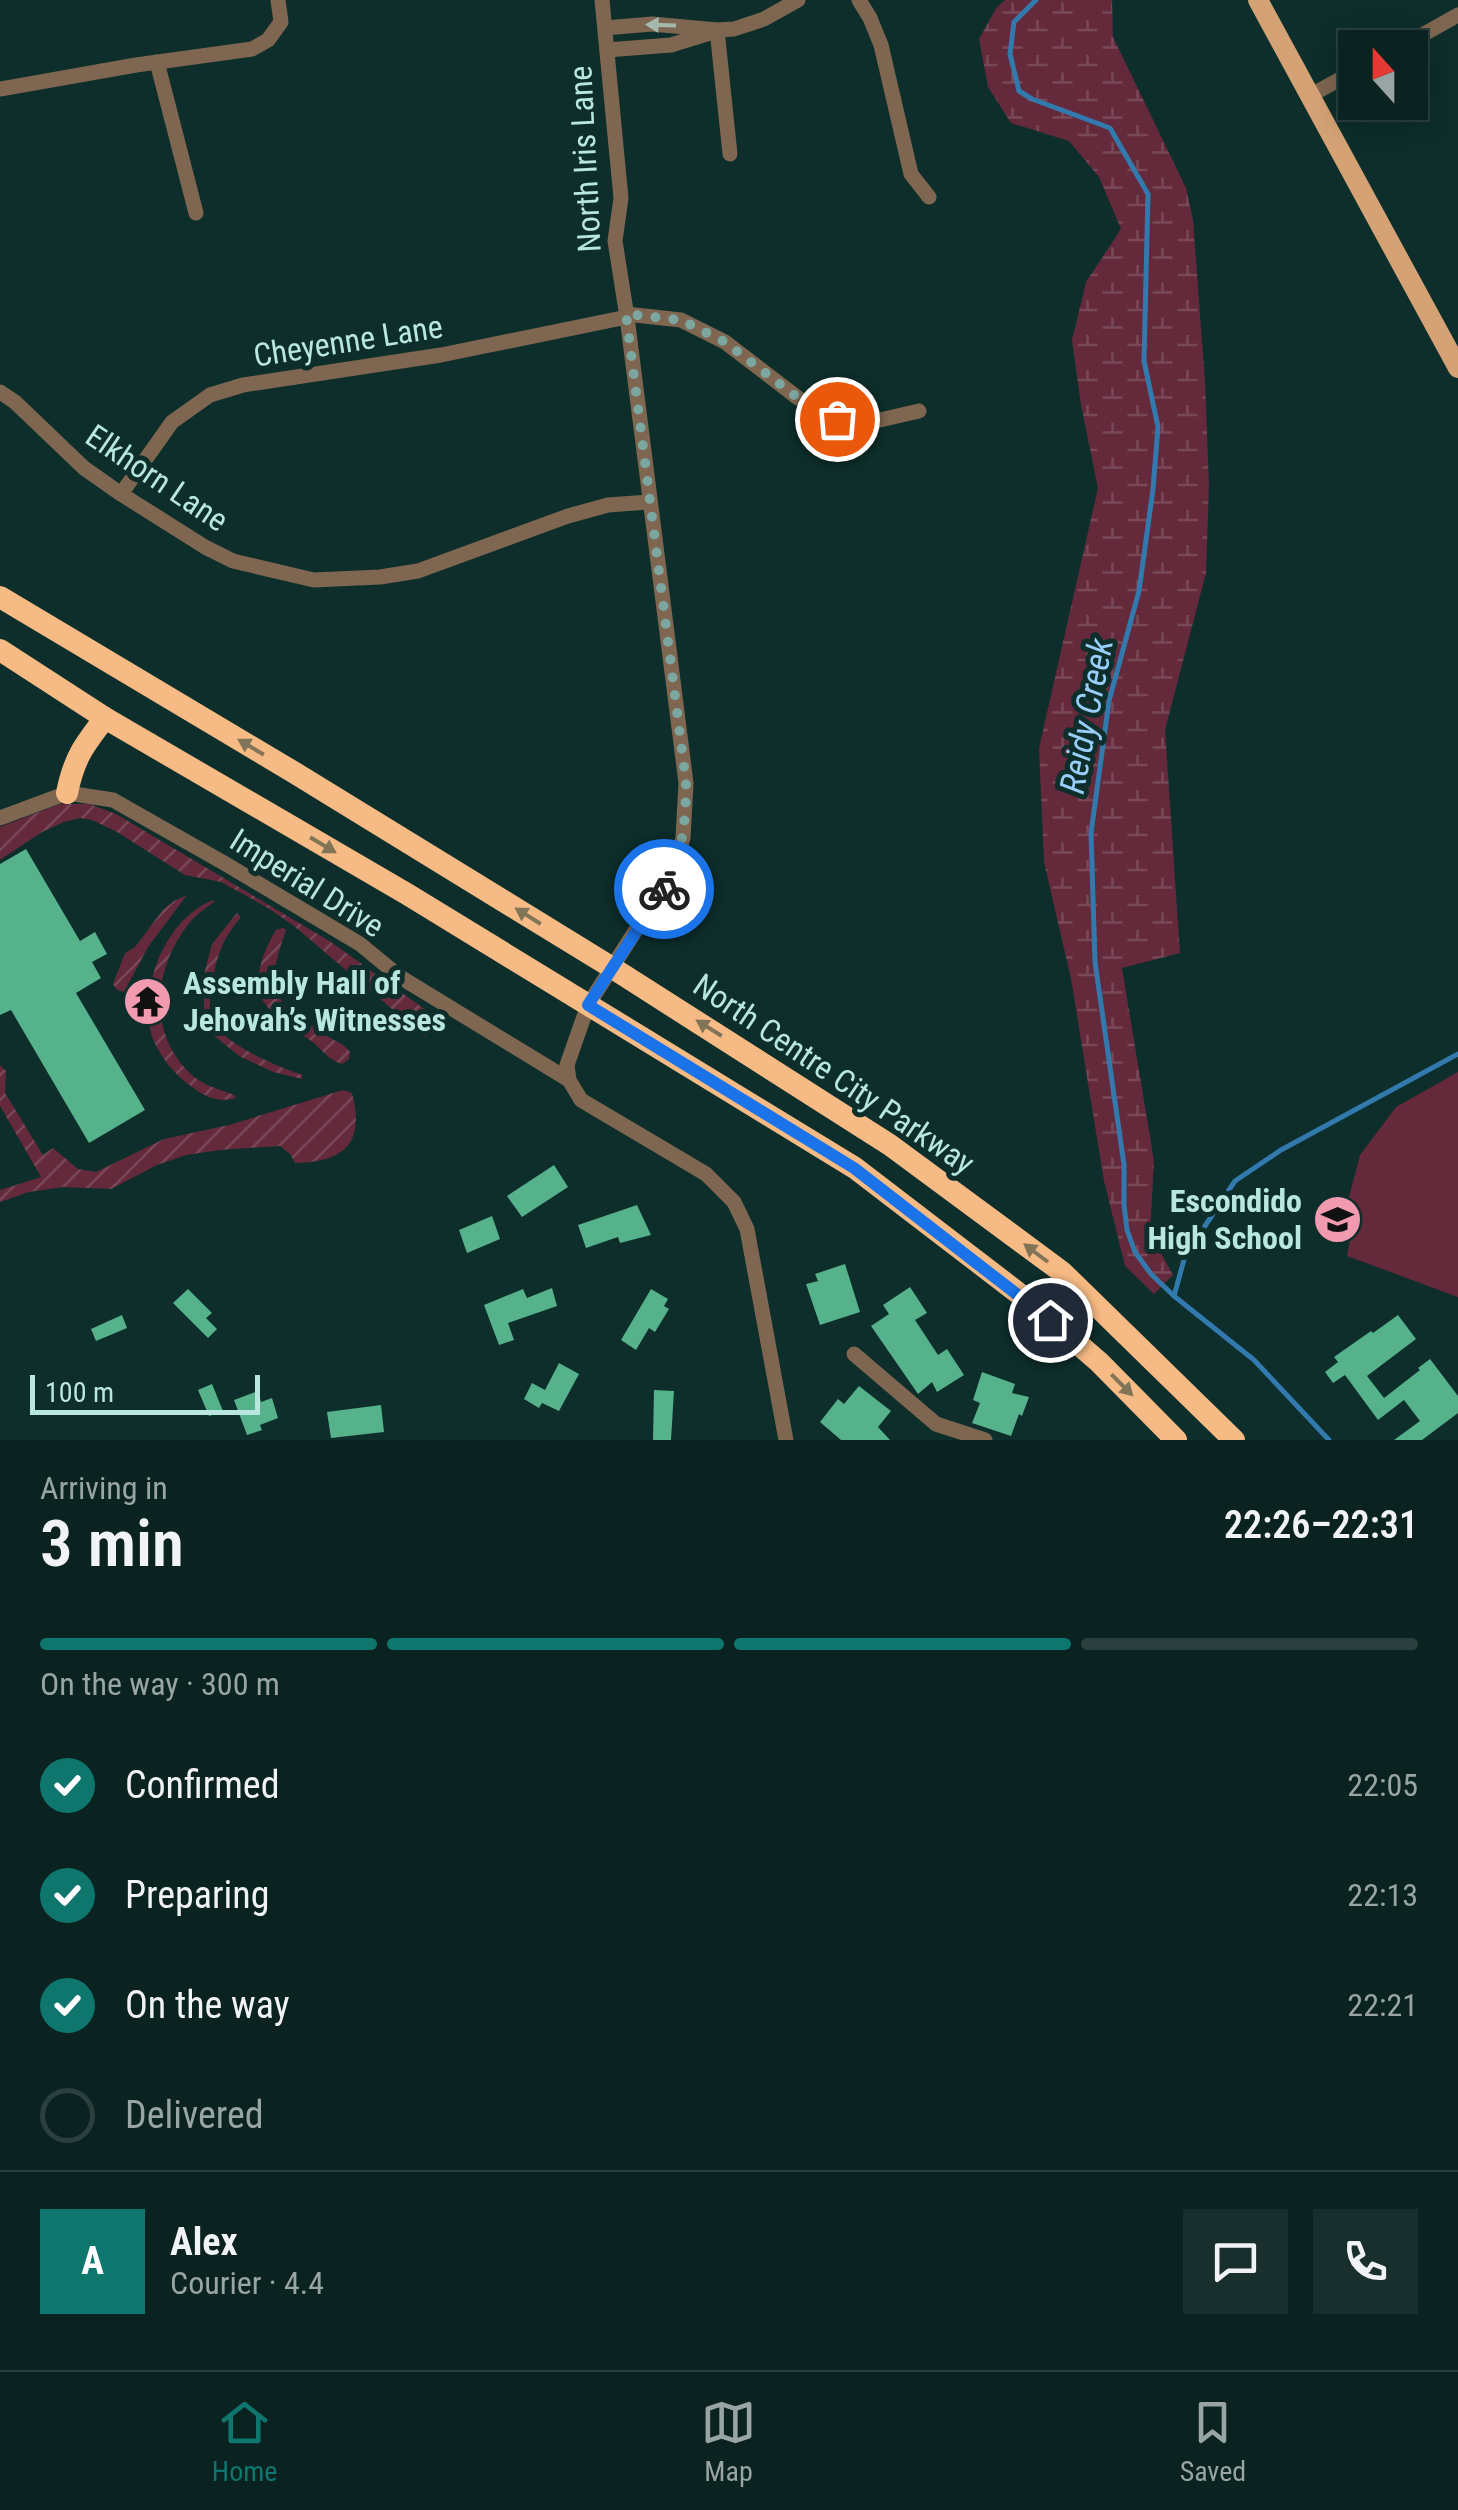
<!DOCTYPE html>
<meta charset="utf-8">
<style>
:root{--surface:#0a2220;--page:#182f2d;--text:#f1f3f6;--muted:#99a4a5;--line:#2a3f3e;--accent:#0f766e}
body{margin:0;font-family:"Roboto Condensed",sans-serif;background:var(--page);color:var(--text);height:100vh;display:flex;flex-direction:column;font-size:38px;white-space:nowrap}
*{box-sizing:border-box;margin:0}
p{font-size:32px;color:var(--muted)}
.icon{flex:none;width:55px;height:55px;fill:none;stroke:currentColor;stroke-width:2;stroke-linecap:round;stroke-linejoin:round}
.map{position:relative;height:1440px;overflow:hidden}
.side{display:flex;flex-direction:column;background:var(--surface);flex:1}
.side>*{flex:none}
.needle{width:65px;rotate:339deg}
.fabs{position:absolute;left:1338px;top:30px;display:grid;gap:20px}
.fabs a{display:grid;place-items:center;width:90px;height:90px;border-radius:0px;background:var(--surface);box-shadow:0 5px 25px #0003,0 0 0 2px var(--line);font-size:50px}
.scale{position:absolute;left:30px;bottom:25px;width:230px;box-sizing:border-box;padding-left:10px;border:5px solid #b8e7df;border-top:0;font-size:28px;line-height:35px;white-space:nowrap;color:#b8e7df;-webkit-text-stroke:8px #0d2e2a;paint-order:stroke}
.pin{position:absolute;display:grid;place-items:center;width:85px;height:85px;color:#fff;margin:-42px;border:5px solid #fff;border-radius:50%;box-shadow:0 2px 10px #0007}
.courier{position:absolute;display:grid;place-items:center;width:100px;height:100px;margin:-50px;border:8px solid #1a73e8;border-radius:50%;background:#fff;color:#222;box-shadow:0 2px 12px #0007}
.overview em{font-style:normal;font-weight:600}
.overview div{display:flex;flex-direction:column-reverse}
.overview{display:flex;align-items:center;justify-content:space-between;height:170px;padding:0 40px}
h1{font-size:65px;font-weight:600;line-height:75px}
.bar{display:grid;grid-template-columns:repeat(4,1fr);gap:15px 10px;align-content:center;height:120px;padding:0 40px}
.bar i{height:12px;border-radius:8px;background:var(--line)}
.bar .on{background:var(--accent)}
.bar p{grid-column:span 4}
.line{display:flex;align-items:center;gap:25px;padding:0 40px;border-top:2px solid var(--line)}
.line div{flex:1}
.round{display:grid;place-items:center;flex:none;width:105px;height:105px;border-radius:0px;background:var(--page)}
ol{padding:0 40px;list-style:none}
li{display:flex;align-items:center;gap:30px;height:110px}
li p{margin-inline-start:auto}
li .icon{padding:10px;border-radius:50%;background:var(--accent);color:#fff;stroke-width:4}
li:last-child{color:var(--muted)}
li i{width:55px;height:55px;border:5px solid var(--line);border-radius:50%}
.tab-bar{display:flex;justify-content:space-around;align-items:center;height:140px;border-top:2px solid var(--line);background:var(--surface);font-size:28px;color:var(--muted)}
.tab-bar a{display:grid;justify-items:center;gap:5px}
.tab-bar .on{color:var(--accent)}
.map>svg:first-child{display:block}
.wetland{fill:url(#wetland-marsh)}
.garden{fill:url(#garden-furrows)}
.pitch{fill:#64293b}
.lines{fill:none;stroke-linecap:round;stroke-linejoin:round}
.stream{stroke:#327aad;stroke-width:5}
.building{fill:#55b28a}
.minor{stroke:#7e6650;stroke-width:15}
.major{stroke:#d4a275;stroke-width:20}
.highway{stroke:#f6ba84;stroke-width:22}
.oneway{fill:#a4baad}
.oneway2{fill:#827457}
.done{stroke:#7ca6a0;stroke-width:10;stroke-dasharray:0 18}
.route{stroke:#1a73e8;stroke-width:12}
.labels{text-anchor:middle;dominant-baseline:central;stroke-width:10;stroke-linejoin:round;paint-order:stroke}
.street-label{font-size:32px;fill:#b8e7df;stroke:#0d2e2a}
.poi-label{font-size:32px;font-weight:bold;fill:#b8e7df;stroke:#0d2e2a;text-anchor:start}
.water-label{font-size:35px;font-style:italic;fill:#98cef9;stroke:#0d2e2a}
</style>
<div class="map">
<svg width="1458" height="1440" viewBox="0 0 1458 1440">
<defs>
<pattern id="wetland-marsh" width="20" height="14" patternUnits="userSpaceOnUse" patternTransform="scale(2.5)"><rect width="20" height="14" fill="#64293b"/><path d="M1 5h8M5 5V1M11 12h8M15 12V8" fill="none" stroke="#784857"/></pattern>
<pattern id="garden-furrows" width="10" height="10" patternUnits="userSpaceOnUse" patternTransform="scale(2.5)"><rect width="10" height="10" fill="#64293b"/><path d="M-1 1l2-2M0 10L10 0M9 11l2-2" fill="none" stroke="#784857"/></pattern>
</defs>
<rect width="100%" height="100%" fill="#0d2e2a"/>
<path class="wetland" d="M1005 0H1112L1113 37 1186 188 1193 220 1205 382 1209 485 1206 573 1165 730 1180 953 1122 968 1154 1161 1150 1233 1173 1275 1154 1294 1125 1266 1104 1181 1071 979 1044 862 1039 748 1098 488 1081 405 1072 340 1086 282 1121 229 1099 177 1069 141 1011 123 988 87 979 39 997 7Z"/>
<g class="garden">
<path d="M60 804H89L116 814 331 942 430 1013C438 1023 436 1029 425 1037L294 926 268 908 221 882 185 875 117 832 92 820 80 818 64 822 42 832 0 860V827Z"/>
<path d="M187 895 148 947 124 992 117 990 113 984 125 953 135 947 163 910 174 901Z"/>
<path d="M213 900 215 901C208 907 198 913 191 921 153 966 146 1035 193 1076 206 1087 221 1089 236 1096L235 1098C219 1103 205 1097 192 1087 176 1076 160 1057 153 1039 136 992 165 918 213 900Z"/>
<path d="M237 913 241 917C224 937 217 954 213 980 212 989 209 1001 210 1011 212 1041 277 1066 302 1075V1079L273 1072 239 1056 211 1033 204 1021V974L212 944Z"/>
<path d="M283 928 286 930C264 993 271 999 324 1034 333 1041 343 1042 350 1052L349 1059 342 1064C328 1060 322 1049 310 1040 295 1030 278 1020 266 1005 249 985 264 949 276 930Z"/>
<path d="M0 1065 6 1071 5 1093 43 1155 53 1148 78 1169 96 1172 164 1139 229 1125 343 1090 352 1093C365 1143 345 1162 295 1163L290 1154 280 1146 220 1150 186 1155 157 1165 111 1189 63 1187 29 1192 0 1202V1190L41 1177 0 1106Z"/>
</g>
<path class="pitch" d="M1458 1072V1297L1347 1256 1350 1240 1347 1204 1360 1155 1396 1107Z"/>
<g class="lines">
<g class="stream">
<path d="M1036 0 1014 22 1010 54 1019 91 1032 99 1110 128 1148 194 1144 361 1158 427 1153 489 1139 591 1109 701 1091 833 1095 962 1124 1165V1205L1127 1230 1135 1252 1151 1274 1174 1296 1254 1360 1329 1440"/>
<path d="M1174 1296 1185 1256 1235 1181 1281 1150 1458 1054"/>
</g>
</g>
<g class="building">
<path d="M26 849 80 941 95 932 107 954 92 962 101 978 76 993 145 1110 89 1143 11 1010 0 1015V864Z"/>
<path d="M554 1165 568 1187 522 1217 507 1196Z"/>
<path d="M637 1205 651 1235 620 1243 618 1237 586 1248 578 1225Z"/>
<path d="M492 1216 500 1239 467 1253 459 1230Z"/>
<path d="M845 1264 860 1312 820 1325 806 1284 818 1281 815 1274Z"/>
<path d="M910 1287 927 1313 915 1320 938 1355 947 1349 964 1375 937 1392 932 1382 918 1394 871 1326 889 1314 883 1305Z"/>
<path d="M552 1288 557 1306 508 1323 514 1340 499 1345 484 1305 523 1289 527 1298Z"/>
<path d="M188 1289 212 1313 206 1318 217 1329 208 1338 173 1303Z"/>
<path d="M651 1289 668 1299 664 1306 669 1309 655 1332 649 1328 636 1350 621 1340Z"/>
<path d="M122 1315 127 1328 96 1341 91 1329Z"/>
<path d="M1398 1315 1416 1339 1367 1376 1384 1398 1420 1370 1418 1368 1430 1359 1458 1396V1413L1422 1440H1394L1420 1421 1404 1400 1378 1420 1345 1375 1333 1383 1325 1372 1338 1362 1334 1357 1371 1331 1373 1333Z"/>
<path d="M559 1363 579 1374 559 1411 542 1403 539 1408 524 1399 532 1383 545 1390Z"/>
<path d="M982 1372 1015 1384 1012 1393 1029 1397 1022 1416 1019 1414 1011 1436 972 1423 980 1403 973 1400Z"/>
<path d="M212 1384 223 1411 209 1416 198 1390Z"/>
<path d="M859 1386 891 1411 878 1427 890 1440H841L820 1422 838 1399 844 1404Z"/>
<path d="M654 1390 674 1391 671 1440H653Z"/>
<path d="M258 1391 261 1402 272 1398 278 1418 260 1425 262 1430 247 1435 234 1400Z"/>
<path d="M381 1405 384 1432 331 1438 327 1412Z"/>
</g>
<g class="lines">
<g class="minor">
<path d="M602 0 621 198 615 241 627 317 686 783 683 838 671 875 588 1005 567 1065 569 1080 581 1100 706 1174 734 1202 747 1229 786 1440"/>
<path d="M859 0 870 18 881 45 911 174 929 197"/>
<path d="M605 28 652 24 717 30 734 29 764 19 798 0"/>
<path d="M717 30 730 154"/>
<path d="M1399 48 1458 15"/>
<path d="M607 50 671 45 713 32"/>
<path d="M157 62 196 213"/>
<path d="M0 89 136 65 252 49 268 40 281 22 278 0"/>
<path d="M1311 95 1355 71"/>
<path d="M626 314 681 320 725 342 798 398 837 419 867 423 919 411"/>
<path d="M0 392 15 402 84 468 121 494 205 547 233 561 314 580 380 577 418 571 568 516 608 505 649 502"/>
<path d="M121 494 172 422 210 395 243 385 441 355 627 317"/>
<path d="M0 818 67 793 113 800 224 863 360 944 400 977 569 1080"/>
<path d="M854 1354 936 1424 985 1440"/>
</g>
<path class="major" d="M1258 0 1458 368"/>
<g class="highway">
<path d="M0 597 295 773 611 967 890 1145 1062 1272 1234 1440"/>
<path d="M0 650 105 718 407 894 855 1168 1026 1299 1099 1362 1176 1440"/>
<path d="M67 793C74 758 84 745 105 718"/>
</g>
</g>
<defs><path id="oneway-solid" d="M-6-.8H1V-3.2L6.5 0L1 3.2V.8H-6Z" transform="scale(2.5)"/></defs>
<use class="oneway" href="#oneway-solid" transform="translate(661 25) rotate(-178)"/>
<g class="oneway2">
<use href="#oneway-solid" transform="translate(251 747) rotate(-149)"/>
<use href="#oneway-solid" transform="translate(323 845) rotate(31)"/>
<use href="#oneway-solid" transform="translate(528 916) rotate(-148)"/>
<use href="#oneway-solid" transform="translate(709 1028) rotate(-148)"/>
<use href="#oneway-solid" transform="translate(1036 1253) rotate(-143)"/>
<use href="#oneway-solid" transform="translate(1122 1385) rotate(45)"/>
</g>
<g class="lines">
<path class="done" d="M664 889C683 856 686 819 686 782L626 314 681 320 725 342 798 398 837 419"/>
<path class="route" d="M664 889 588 1005 854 1168 1050 1320"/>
</g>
<defs>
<symbol id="temple-disc" viewBox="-11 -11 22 22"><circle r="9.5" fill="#f29ab0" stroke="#0d2e2a"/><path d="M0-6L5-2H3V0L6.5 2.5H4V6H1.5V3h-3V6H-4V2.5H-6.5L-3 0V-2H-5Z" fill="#111"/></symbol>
<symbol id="school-disc" viewBox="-11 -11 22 22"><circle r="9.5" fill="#f29ab0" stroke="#0d2e2a"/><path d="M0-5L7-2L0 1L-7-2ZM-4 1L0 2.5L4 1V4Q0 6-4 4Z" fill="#111"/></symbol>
</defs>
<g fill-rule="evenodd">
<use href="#temple-disc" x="120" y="974" width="55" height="55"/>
<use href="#school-disc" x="1310" y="1192" width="55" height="55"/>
</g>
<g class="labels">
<g class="street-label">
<text transform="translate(585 159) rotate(-93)">North Iris Lane</text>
<text transform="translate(348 341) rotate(-9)">Cheyenne Lane</text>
<text transform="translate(157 478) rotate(34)">Elkhorn Lane</text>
<text transform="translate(307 883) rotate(32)">Imperial Drive</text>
<text transform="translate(834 1074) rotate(34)">North Centre City Parkway</text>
</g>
<g class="poi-label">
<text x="183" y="983">Assembly Hall of<tspan x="183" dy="37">Jehovah’s Witnesses</tspan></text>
<text x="1302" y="1201" text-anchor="end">Escondido<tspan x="1302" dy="37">High School</tspan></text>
</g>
<g class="water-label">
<text transform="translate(1087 716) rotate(-79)">Reidy Creek</text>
</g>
</g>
</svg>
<div class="fabs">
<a><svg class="needle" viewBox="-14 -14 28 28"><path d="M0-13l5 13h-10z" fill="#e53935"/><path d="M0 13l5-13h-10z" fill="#99a4a5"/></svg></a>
</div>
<div class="scale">100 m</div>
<div class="pin" style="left:837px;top:419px;background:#ea580c"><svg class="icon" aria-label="bag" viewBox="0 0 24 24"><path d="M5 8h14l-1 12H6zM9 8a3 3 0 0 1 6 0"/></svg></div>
<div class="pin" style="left:1050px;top:1320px;background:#1f2937"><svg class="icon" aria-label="home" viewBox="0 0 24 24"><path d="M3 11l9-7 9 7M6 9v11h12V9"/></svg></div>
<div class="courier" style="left:664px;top:889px"><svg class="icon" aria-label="bike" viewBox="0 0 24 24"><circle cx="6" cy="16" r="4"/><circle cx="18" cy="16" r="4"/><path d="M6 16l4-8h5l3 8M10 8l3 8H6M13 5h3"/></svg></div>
</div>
<section class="side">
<div class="overview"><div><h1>3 min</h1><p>Arriving in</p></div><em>22:26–22:31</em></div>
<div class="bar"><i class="on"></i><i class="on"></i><i class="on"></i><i></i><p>On the way · 300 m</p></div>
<ol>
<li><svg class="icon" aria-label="check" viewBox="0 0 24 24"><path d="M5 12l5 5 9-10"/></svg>Confirmed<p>22:05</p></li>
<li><svg class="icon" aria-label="check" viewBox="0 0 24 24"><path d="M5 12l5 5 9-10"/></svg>Preparing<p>22:13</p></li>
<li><svg class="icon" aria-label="check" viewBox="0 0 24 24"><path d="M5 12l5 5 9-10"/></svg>On the way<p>22:21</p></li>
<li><i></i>Delivered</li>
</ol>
<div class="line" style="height:180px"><b class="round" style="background:var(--accent);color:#fff">A</b><div><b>Alex</b><p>Courier · 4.4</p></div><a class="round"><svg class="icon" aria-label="chat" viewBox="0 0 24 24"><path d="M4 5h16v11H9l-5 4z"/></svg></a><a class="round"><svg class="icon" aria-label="phone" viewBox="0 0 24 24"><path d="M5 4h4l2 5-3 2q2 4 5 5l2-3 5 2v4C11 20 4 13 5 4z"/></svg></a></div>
</section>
<nav class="tab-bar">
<a class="on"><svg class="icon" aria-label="home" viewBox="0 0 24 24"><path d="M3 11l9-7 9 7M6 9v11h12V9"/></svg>Home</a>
<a><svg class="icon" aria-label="map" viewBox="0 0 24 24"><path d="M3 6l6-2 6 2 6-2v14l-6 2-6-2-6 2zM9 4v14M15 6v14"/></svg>Map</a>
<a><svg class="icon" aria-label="saved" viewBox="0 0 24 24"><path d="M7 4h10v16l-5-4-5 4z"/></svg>Saved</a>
</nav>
